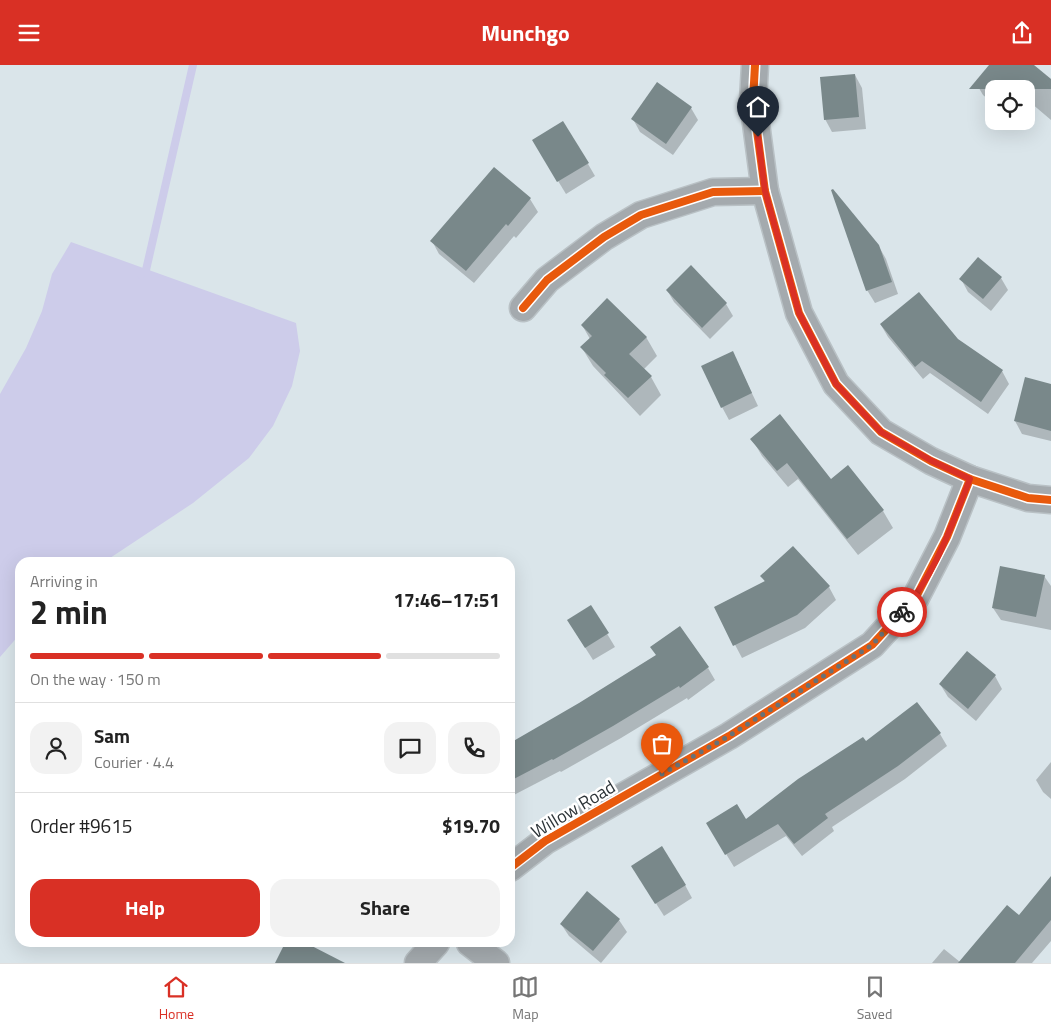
<!DOCTYPE html>
<meta charset="utf-8">
<style>
:root{--surface:#fff;--page:#f2f2f2;--text:#222;--muted:#767676;--line:#e0e0e0;--accent:#d93025}
body{margin:0;font-family:"Titillium Web",sans-serif;background:var(--page);color:var(--text);height:100vh;display:flex;flex-direction:column;font-size:19px;white-space:nowrap}
*{box-sizing:border-box;margin:0}
p{font-size:16px;color:var(--muted)}
.icon{flex:none;width:28px;height:28px;fill:none;stroke:currentColor;stroke-width:2;stroke-linecap:round;stroke-linejoin:round}
.map{position:relative;flex:1;overflow:hidden}
.side{position:absolute;left:15px;top:492px;width:500px;height:390px;display:flex;flex-direction:column;background:var(--surface);border-radius:15px;box-shadow:0 5px 20px #0002}
.side>*{flex:none}
.tools{position:absolute;left:985px;top:15px;display:grid;gap:10px}
.tools a{display:grid;place-items:center;width:50px;height:50px;border-radius:10px;background:var(--surface);box-shadow:0 5px 20px #0002;font-size:25px}
.pin{position:absolute;display:grid;place-items:center;width:42px;height:42px;color:#fff;margin:-51px -21px;border-radius:50% 50% 50% 0;rotate:-45deg;box-shadow:0 0 5px #0007}
.pin .icon{rotate:45deg}
.courier{position:absolute;display:grid;place-items:center;width:50px;height:50px;margin:-25px;border:4px solid #d93025;border-radius:50%;background:#fff;color:#222;box-shadow:0 1px 6px #0007}
.head em{font-style:normal;font-weight:700}
.head div{display:flex;flex-direction:column-reverse}
.head{display:flex;align-items:center;justify-content:space-between;height:85px;padding:0 15px}
h1{font-size:32px;font-weight:700;line-height:38px}
.bar{display:grid;grid-template-columns:repeat(4,1fr);gap:8px 5px;align-content:center;height:60px;padding:0 15px}
.bar i{height:6px;border-radius:4px;background:var(--line)}
.bar .current{background:var(--accent)}
.bar p{grid-column:span 4}
.line{display:flex;align-items:center;gap:12px;padding:0 15px;border-top:1px solid var(--line)}
.line div{flex:1}
.round{display:grid;place-items:center;flex:none;width:52px;height:52px;border-radius:15px;background:var(--page)}
.button{display:flex;gap:10px;margin-top:auto;padding:10px 15px}
.button a{flex:1;height:58px;border-radius:15px;background:var(--accent);color:#fff;font-size:20px;font-weight:700;line-height:58px;text-align:center}
.button a+a{background:var(--page);color:var(--text)}
header{display:flex;justify-content:space-between;align-items:center;height:65px;padding:0 15px;background:var(--accent);color:#fff;font-size:22px;font-weight:700}
.tabs{display:flex;justify-content:space-around;align-items:center;height:70px;border-top:1px solid var(--line);background:var(--surface);font-size:14px;color:var(--muted)}
.tabs a{display:grid;justify-items:center;gap:2px}
.tabs .current{color:var(--accent)}
.map>svg:first-child{display:block}
.water{fill:#cdccea}
.shadow{fill:#0003}
.lines{fill:none;stroke-linecap:round;stroke-linejoin:round}
.stream{stroke:#cdccea;stroke-width:8}
.building{fill:#79888a}
.street-casing{stroke:#b9c1c5;stroke-width:29}
.street{stroke:#a4aaae;stroke-width:26}
.cycleway-casing{stroke:#fff;stroke-width:11}
.cycleway{stroke:#e8590c;stroke-width:8}
.done{stroke:#697176;stroke-width:5;stroke-dasharray:0 9}
.route{stroke:#d93025;stroke-width:6}
.labels{text-anchor:middle;dominant-baseline:central;stroke-width:5;stroke-linejoin:round;paint-order:stroke}
.street-label{font-size:18px;fill:#2c3337;stroke:#fff}
</style>
<header><svg class="icon" aria-label="menu" viewBox="0 0 24 24"><path d="M4 6h16M4 12h16M4 18h16"/></svg>Munchgo<svg class="icon" aria-label="share" viewBox="0 0 24 24"><path d="M12 15V3M7 8l5-5 5 5M5 13v7h14v-7"/></svg></header>
<div class="map">
<svg width="1051" height="898" viewBox="0 0 1051 898">
<rect width="100%" height="100%" fill="#dae5ea"/>
<path class="water" d="M71 177 296 258 300 286 292 321 273 361 249 393 193 438 104 497 20 498V569L0 592V329L26 283 42 246 52 209Z"/>
<g class="shadow">
<path d="M991 0H1032L1051 16V55L1031 38 1026 43V24H994V39L983 30 976 18Z"/>
<path d="M855 10 862 23 866 64 832 67 825 54Z"/>
<path d="M691 43 698 55 673 90 640 67 633 54Z"/>
<path d="M541 88 588 99 595 111 566 129Z"/>
<path d="M495 104 530 134 538 147 516 173 514 171 474 218 439 189 432 176Z"/>
<path d="M878 180 886 194 898 229 875 238 867 225Z"/>
<path d="M691 202 726 239 733 251 710 274 674 237 667 225Z"/>
<path d="M1001 213 1008 225 991 246 968 227 961 214Z"/>
<path d="M582 260 646 272 657 291 643 305 651 312 661 330 640 351 593 301 582 283 590 274Z"/>
<path d="M881 260 957 275 1002 306 1009 319 988 349 930 308 923 314 888 272Z"/>
<path d="M739 301 758 341 729 355 722 342Z"/>
<path d="M1051 320V376L1022 369 1015 356Z"/>
<path d="M752 374 830 416 848 402 883 446 893 463 858 490 798 414 788 422 762 391Z"/>
<path d="M793 482 829 522 836 535 805 563 742 593 715 542 765 517 762 511Z"/>
<path d="M1044 511 1051 521V565L1001 555 993 543Z"/>
<path d="M591 542 615 582 593 595 576 568Z"/>
<path d="M967 588 995 611 1002 624 976 656 948 632 940 619Z"/>
<path d="M708 603 715 615 688 635 687 633 621 673 561 707 560 706 510 732V673L513 671 515 676Z"/>
<path d="M940 669 947 681 905 714 832 762 834 766 802 791 786 771 734 802 708 759 746 756 865 678Z"/>
<path d="M1051 697V734L1043 727 1036 715Z"/>
<path d="M640 813 685 820 692 833 664 851Z"/>
<path d="M1051 813V876L1032 898H932L944 884 960 897 1019 852Z"/>
<path d="M619 855 627 867 601 898 569 871 561 859Z"/>
</g>
<g class="lines">
<path class="stream" d="M141 210 146 205 193 0"/>
</g>
<g class="building">
<path d="M989 0H1034L1051 14V24H969Z"/>
<path d="M855 9 859 52 824 55 820 12Z"/>
<path d="M657 17 692 42 666 79 631 54Z"/>
<path d="M563 56 589 98 557 117 532 75Z"/>
<path d="M494 102 531 133 508 161 506 159 466 206 430 176Z"/>
<path d="M833 124 879 180 892 217 866 226 831 125Z"/>
<path d="M978 192 1002 212 983 234 959 214Z"/>
<path d="M691 200 727 238 702 263 666 225Z"/>
<path d="M919 227 958 274 1003 305 981 337 922 296 915 302 880 259Z"/>
<path d="M607 233 647 272 629 289 652 311 628 333 604 310 606 308 580 282 592 271 581 260Z"/>
<path d="M733 286 752 328 721 343 701 301Z"/>
<path d="M1025 312 1051 319V366L1014 356Z"/>
<path d="M780 349 831 414 848 400 884 445 847 474 787 398 777 406 750 374Z"/>
<path d="M793 481 830 521 797 550 733 581 714 542 765 516 760 511Z"/>
<path d="M1000 501 1045 510 1036 552 992 543Z"/>
<path d="M591 540 609 568 585 583 567 555Z"/>
<path d="M680 561 709 602 680 623 679 621 613 661 553 695 552 694 510 716V678L579 638 656 590 650 582Z"/>
<path d="M967 586 996 610 968 644 939 619Z"/>
<path d="M917 637 941 668 898 701 825 749 828 753 794 779 778 759 725 790 706 758 737 739 746 754 798 714 863 672 866 676Z"/>
<path d="M662 781 686 820 655 839 631 801Z"/>
<path d="M1051 811V855L1015 898H958L1007 840 1019 850Z"/>
<path d="M587 826 620 854 593 886 560 859Z"/>
<path d="M285 878H306L345 898H275Z"/>
</g>
<g class="lines">
<defs>
<g id="street">
<path d="M755 0 753 36 765 126 799 248 836 319 881 367 931 396 970 414 1028 433 1051 435"/>
<path d="M523 243 547 215 604 172 641 150 713 127 765 126"/>
<path d="M510 803 545 776 729 671 872 580 916 532 947 472 970 414"/>
<path d="M470 878 496 898"/>
<path d="M418 898 436 878"/>
</g>
</defs>
<use href="#street" class="street-casing"/>
<use href="#street" class="street"/>
<defs>
<g id="cycleway">
<path d="M755 0 753 36 765 126 799 248 836 319 881 367 931 396 970 414 1028 433 1051 435"/>
<path d="M523 243 547 215 604 172 641 150 713 127 765 126"/>
<path d="M510 803 545 776 729 671 872 580 916 532 947 472 970 414"/>
</g>
</defs>
<use href="#cycleway" class="cycleway-casing"/>
<use href="#cycleway" class="cycleway"/>
</g>
<g class="lines">
<path class="done" d="M662 709 729 671 872 580 902 547"/>
<path class="route" d="M758 72 765 126 799 248 836 319 881 367 932 396 970 414C952 459 935 511 902 547"/>
</g>
<g class="labels">
<g class="street-label">
<text transform="translate(573 744) rotate(-31)">Willow Road</text>
</g>
</g>
</svg>
<div class="tools">
<a><svg class="icon" aria-label="locate" viewBox="0 0 24 24"><circle cx="12" cy="12" r="6"/><path d="M12 2v4M12 18v4M2 12h4M18 12h4"/></svg></a>
</div>
<div class="pin" style="left:662px;top:709px;background:#ea580c"><svg class="icon" aria-label="bag" viewBox="0 0 24 24"><path d="M5 8h14l-1 12H6zM9 8a3 3 0 0 1 6 0"/></svg></div>
<div class="pin" style="left:758px;top:72px;background:#1f2937"><svg class="icon" aria-label="home" viewBox="0 0 24 24"><path d="M3 11l9-7 9 7M6 9v11h12V9"/></svg></div>
<div class="courier" style="left:902px;top:547px"><svg class="icon" aria-label="bike" viewBox="0 0 24 24"><circle cx="6" cy="16" r="4"/><circle cx="18" cy="16" r="4"/><path d="M6 16l4-8h5l3 8M10 8l3 8H6M13 5h3"/></svg></div>
<section class="side">
<div class="head"><div><h1>2 min</h1><p>Arriving in</p></div><em>17:46–17:51</em></div>
<div class="bar"><i class="current"></i><i class="current"></i><i class="current"></i><i></i><p>On the way · 150 m</p></div>
<div class="line" style="height:90px"><a class="round"><svg class="icon" aria-label="person" viewBox="0 0 24 24"><circle cx="12" cy="8" r="4"/><path d="M4 21q1-7 8-7t8 7"/></svg></a><div><b>Sam</b><p>Courier · 4.4</p></div><a class="round"><svg class="icon" aria-label="chat" viewBox="0 0 24 24"><path d="M4 5h16v11H9l-5 4z"/></svg></a><a class="round"><svg class="icon" aria-label="phone" viewBox="0 0 24 24"><path d="M5 4h4l2 5-3 2q2 4 5 5l2-3 5 2v4C11 20 4 13 5 4z"/></svg></a></div>
<div class="line" style="height:65px"><div>Order #9615</div><b>$19.70</b></div>
<div class="button"><a>Help</a><a>Share</a></div>
</section>
</div>
<nav class="tabs">
<a class="current"><svg class="icon" aria-label="home" viewBox="0 0 24 24"><path d="M3 11l9-7 9 7M6 9v11h12V9"/></svg>Home</a>
<a><svg class="icon" aria-label="map" viewBox="0 0 24 24"><path d="M3 6l6-2 6 2 6-2v14l-6 2-6-2-6 2zM9 4v14M15 6v14"/></svg>Map</a>
<a><svg class="icon" aria-label="saved" viewBox="0 0 24 24"><path d="M7 4h10v16l-5-4-5 4z"/></svg>Saved</a>
</nav>
